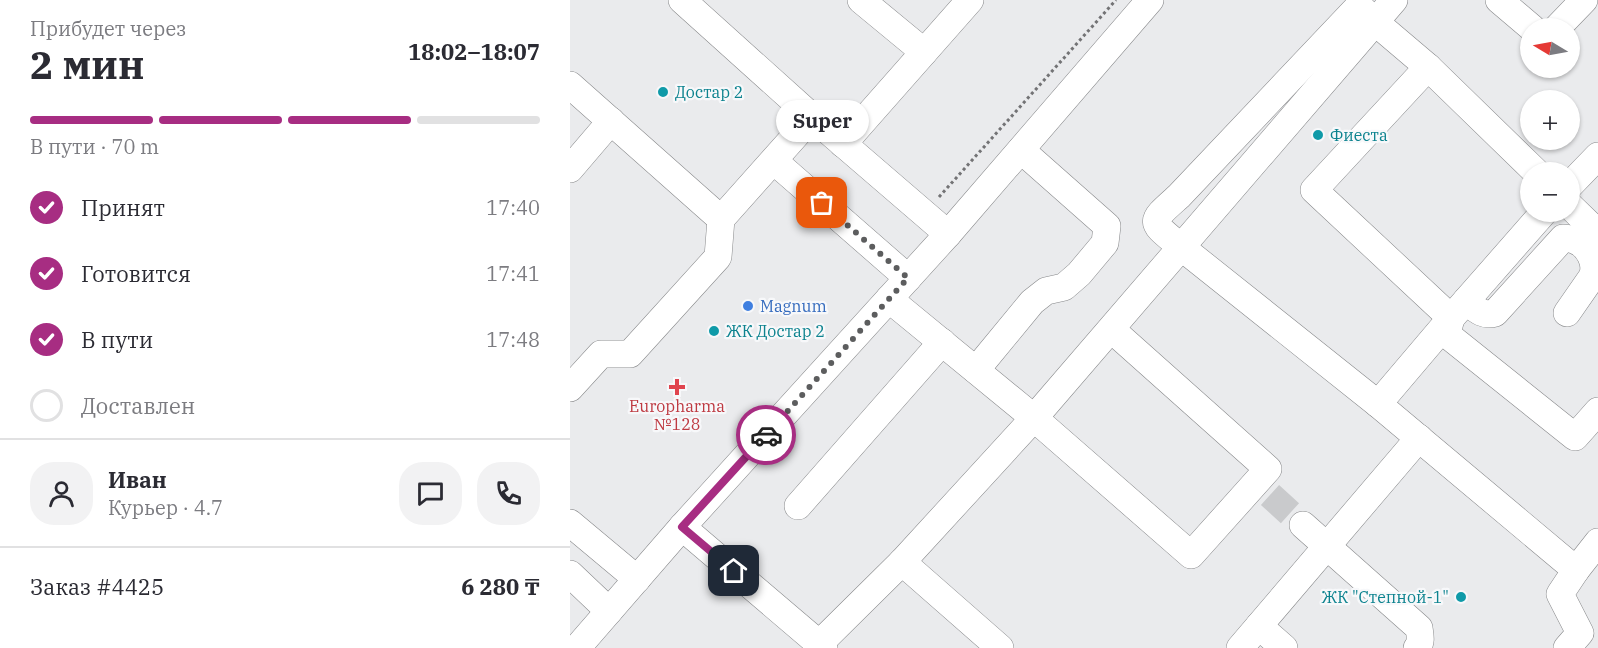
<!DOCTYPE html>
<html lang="ru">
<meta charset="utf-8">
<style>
:root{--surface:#fff;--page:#f2f2f3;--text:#2b2b33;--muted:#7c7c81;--line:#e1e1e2;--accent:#a72d82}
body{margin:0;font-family:"IBM Plex Serif",serif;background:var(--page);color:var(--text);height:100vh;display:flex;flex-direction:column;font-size:22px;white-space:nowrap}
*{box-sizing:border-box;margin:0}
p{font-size:20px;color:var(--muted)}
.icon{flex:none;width:33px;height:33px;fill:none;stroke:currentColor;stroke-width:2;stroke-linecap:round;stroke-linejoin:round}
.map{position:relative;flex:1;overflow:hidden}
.panel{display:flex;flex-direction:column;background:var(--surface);width:570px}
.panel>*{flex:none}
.needle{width:39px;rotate:280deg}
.buttons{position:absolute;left:950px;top:18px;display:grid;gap:12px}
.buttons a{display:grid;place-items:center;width:60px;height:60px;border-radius:50%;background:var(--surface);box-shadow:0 2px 4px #0004;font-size:30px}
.pin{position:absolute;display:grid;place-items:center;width:51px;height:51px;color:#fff;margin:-26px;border-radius:12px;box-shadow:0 3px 9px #0006}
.courier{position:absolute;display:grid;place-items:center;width:60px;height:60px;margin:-30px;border:4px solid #a72d82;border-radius:50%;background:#fff;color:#222;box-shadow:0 2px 8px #0007}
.bubble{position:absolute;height:42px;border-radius:21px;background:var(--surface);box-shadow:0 2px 4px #0004;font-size:20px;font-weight:800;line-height:42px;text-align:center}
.headline em{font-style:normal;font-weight:800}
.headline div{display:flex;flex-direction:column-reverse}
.headline{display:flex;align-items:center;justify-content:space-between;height:102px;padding:0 30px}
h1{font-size:39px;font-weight:800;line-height:45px}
.bar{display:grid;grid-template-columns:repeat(4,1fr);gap:9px 6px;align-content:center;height:72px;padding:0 30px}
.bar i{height:8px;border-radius:4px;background:var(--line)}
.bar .active{background:var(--accent)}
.bar p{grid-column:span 4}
.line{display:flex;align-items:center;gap:15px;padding:0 30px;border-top:2px solid var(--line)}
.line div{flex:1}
.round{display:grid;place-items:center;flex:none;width:63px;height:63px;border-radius:24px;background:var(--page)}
ol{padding:0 30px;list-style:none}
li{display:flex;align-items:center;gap:18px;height:66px}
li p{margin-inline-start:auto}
li .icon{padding:6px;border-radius:50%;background:var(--accent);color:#fff;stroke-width:4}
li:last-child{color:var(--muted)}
li i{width:33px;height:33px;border:3px solid var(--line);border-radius:50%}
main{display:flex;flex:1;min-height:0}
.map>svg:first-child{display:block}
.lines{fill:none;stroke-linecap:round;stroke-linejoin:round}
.minor-tunnel{stroke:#c9cacc;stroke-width:27;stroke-dasharray:27 14;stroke-linecap:butt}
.minor-casing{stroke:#87888a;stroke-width:28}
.path{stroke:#737375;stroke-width:3;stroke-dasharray:3 3;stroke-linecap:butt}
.minor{stroke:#fff;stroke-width:27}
.done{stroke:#5c5d5e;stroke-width:6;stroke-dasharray:0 10.8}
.route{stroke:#a72d82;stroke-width:8}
.culture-dot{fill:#0f9aa8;stroke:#f7f8fa;stroke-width:2}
.shop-dot{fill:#3f7fe0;stroke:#f7f8fa;stroke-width:2}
.health-dot{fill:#e0444e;stroke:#f7f8fa;stroke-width:2}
.labels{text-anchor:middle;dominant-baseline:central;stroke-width:4.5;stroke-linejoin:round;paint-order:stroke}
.culture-label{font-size:16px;fill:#0d838f;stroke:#f7f8fa;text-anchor:start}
.shop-label{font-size:16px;fill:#366cbe;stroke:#f7f8fa;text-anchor:start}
.health-label{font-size:16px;fill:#be3a42;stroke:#f7f8fa}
</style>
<main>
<section class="panel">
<div class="headline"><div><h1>2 мин</h1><p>Прибудет через</p></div><em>18:02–18:07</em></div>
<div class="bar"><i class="active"></i><i class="active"></i><i class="active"></i><i></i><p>В пути · 70 m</p></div>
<ol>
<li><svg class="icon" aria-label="check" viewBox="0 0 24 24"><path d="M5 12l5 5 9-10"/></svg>Принят<p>17:40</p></li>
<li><svg class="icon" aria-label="check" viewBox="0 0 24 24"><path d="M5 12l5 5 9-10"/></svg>Готовится<p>17:41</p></li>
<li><svg class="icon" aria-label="check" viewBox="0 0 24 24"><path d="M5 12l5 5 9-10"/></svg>В пути<p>17:48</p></li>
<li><i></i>Доставлен</li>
</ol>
<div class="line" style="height:108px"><a class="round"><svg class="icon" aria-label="person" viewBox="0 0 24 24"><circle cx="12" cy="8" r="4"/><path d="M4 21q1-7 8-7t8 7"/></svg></a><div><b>Иван</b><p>Курьер · 4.7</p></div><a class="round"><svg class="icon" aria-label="chat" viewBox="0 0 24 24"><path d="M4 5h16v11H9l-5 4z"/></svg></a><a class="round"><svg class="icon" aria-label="phone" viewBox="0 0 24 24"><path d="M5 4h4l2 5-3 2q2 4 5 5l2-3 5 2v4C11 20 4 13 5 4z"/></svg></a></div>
<div class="line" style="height:78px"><div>Заказ #4425</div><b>6 280 ₸</b></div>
</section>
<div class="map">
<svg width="1028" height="648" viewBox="0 0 1028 648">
<rect width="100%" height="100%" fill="#eaebed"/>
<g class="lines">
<path class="minor-tunnel" d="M700 495 733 525"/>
<defs>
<g id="minor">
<path d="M112 0 242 117 378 234"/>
<path d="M291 0 354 52"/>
<path d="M929 0 962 28"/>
<path d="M789 6 609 196C578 224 579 220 611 247L808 404 1006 570 1028 542"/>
<path d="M792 9 805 22 858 67"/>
<path d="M987 28 1014 0"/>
<path d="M0 85 151 219"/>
<path d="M273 144 400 0"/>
<path d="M204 161 338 278"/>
<path d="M0 169 41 121"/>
<path d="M966 172 858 67 744 190 881 318 974 212"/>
<path d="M999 186 1028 156"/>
<path d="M999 205 1028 233"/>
<path d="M896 301C905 308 912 317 925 313L993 238C995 238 1002 239 1004 240 1018 245 1028 263 1022 277L997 313"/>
<path d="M881 318 878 330 880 337 1005 437 1028 411"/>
<path d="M541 329 698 469 621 555 464 418 824 0"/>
<path d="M406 370 462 302 476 291 494 287 509 274 535 243 537 226 451 150"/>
<path d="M0 388 31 354H60L148 257 151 219 242 117"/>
<path d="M808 404 881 318"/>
<path d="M228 506 372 342"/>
<path d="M0 523 67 579"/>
<path d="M733 525 849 628C850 635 852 642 847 648"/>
<path d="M112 527 254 648"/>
<path d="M332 562 430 648"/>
<path d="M0 574 39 611"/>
<path d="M689 626 714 648"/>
<path d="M249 644 332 562 464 418 319 299"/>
<path d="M7 648 112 527 378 234 580 0"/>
<path d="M670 648 849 438"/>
<path d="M997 648 1010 633 990 594 1006 570"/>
</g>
</defs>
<use href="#minor" class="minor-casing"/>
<path class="path" d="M369 197 546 0"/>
<use href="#minor" class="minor"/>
</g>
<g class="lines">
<path class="done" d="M196 435 338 278 252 203"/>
<path class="route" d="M164 571 112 527 196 435"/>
</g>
<g class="culture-dot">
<circle cx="93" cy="92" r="6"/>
<circle cx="748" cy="135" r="6"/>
<circle cx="144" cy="331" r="6"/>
<circle cx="891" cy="597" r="6"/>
</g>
<circle class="shop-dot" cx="178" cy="306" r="6"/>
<path class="health-dot" d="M104 378h6v6h6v6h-6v6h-6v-6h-6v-6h6z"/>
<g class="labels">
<g class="culture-label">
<text x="105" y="92">Достар 2</text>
<text x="760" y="135">Фиеста</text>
<text x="156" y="331">ЖК Достар 2</text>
<text x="879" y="597" text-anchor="end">ЖК "Степной-1"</text>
</g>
<g class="shop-label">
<text x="190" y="306">Magnum</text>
</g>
<g class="health-label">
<text x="107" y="406">Europharma<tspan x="107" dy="18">№128</tspan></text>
</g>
</g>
</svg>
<div class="buttons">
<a><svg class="needle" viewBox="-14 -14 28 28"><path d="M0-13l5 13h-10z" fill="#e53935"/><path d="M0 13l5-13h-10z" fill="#7c7c81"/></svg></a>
<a>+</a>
<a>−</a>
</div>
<div class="pin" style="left:252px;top:203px;background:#ea580c"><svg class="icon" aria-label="bag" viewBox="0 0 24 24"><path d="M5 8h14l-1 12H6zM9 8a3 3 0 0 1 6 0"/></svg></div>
<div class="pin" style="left:164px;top:571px;background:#1f2937"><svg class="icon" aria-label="home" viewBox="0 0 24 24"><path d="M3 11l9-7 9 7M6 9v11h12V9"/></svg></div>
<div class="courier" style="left:196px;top:435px"><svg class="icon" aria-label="car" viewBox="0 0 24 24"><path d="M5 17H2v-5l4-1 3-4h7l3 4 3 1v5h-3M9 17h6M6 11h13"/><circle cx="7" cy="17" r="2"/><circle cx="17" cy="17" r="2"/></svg></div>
<div class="bubble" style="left:206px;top:100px;width:93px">Super</div>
</div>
</main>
